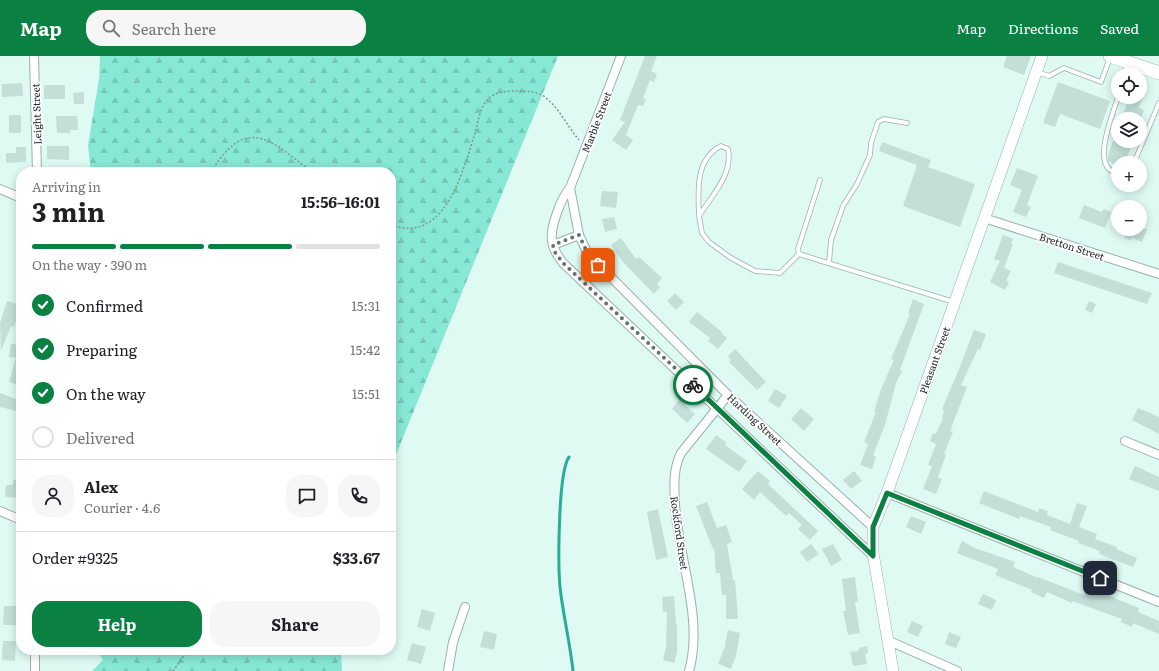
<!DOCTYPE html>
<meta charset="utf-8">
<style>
:root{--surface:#fff;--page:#f6f6f6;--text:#202124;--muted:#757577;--line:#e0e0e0;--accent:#0b8043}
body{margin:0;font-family:Literata,serif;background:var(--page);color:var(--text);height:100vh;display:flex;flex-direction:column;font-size:15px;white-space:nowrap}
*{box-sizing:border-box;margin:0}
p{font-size:13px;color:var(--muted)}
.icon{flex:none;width:22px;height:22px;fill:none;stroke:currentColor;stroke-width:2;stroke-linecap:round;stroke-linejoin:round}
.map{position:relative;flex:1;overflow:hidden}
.details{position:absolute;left:16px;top:111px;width:380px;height:488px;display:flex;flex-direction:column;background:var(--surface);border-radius:16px;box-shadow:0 2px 10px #0003}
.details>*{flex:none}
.buttons{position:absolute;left:1111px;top:12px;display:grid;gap:8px}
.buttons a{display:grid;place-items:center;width:36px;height:36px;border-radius:50%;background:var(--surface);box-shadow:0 2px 10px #0003;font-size:20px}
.pin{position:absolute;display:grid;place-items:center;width:34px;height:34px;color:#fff;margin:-17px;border-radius:8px;box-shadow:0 2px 6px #0006}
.courier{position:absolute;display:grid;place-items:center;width:40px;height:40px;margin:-20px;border:3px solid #0b8043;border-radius:50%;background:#fff;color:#222;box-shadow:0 1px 5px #0007}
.summary em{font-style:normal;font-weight:700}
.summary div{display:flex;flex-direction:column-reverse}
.summary{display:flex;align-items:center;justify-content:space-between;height:68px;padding:0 16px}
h1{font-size:26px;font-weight:700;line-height:30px}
.bar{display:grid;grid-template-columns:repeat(4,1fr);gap:6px 4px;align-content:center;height:48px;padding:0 16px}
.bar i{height:5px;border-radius:3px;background:var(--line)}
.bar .current{background:var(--accent)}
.bar p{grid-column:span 4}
.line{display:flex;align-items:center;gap:10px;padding:0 16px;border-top:1px solid var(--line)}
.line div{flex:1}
.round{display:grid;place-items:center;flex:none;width:42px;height:42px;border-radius:16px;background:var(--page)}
ol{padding:0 16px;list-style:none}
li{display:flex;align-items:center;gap:12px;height:44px}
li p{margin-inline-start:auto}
li .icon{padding:4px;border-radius:50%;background:var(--accent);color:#fff;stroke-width:4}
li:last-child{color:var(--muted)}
li i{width:22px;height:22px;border:2px solid var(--line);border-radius:50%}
.button{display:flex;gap:8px;margin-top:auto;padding:8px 16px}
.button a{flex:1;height:46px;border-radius:16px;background:var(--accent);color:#fff;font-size:16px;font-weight:700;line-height:46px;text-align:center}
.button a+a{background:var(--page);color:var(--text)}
header{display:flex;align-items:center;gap:24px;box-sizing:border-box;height:56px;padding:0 20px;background:var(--accent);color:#fff}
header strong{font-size:19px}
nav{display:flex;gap:22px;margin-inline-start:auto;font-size:14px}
.search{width:280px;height:36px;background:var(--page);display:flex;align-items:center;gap:10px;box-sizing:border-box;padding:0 14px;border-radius:16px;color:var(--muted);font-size:15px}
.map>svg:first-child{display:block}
.forest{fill:url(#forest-firs)}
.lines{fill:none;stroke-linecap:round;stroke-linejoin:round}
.stream{stroke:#2aad98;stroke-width:3}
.building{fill:#c3dfd8}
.lane-casing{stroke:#97b2ab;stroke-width:5.5}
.street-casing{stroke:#97b2ab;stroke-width:10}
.secondary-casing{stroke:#97b2ab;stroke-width:12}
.primary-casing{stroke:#97b2ab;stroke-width:14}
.path{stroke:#819590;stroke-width:1.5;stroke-dasharray:2 2;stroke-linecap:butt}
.lane{stroke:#fff;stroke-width:4}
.street{stroke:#fff;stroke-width:8}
.secondary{stroke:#fff;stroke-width:11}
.primary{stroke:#fff;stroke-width:13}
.done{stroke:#637470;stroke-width:4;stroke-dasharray:0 7.2}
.route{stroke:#0b8043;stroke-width:5}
.labels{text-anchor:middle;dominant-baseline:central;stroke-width:3.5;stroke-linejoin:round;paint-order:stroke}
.street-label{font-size:10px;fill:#212c29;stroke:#fff}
</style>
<header>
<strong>Map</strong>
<div class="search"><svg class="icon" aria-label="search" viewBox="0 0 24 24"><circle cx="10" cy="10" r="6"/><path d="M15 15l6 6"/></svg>Search here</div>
<nav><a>Map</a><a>Directions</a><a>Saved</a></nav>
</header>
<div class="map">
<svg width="1159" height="615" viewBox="0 0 1159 615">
<defs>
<pattern id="forest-firs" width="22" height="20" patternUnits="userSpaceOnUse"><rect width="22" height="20" fill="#87e9d5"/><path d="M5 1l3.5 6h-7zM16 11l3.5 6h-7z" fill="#74c8b7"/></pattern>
</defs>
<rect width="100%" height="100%" fill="#defaf3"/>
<g class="forest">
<path d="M100 0H558L391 411V116H91L88 90 99 23Z"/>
<path d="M97 594H341L342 615H92L103 604Z"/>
</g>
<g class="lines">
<path class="stream" d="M569 401C558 416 558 509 560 531 563 559 570 586 573 615"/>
</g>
<g class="building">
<path d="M645 0H657L651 15 657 18 654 26 650 24 643 42 646 43 643 50 638 49 626 79 633 84 626 94 612 84 625 66 620 64Z"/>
<path d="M1007 0H1031L1024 19 1003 11Z"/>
<path d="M1058 26 1110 45 1100 73 1060 58 1055 71 1043 67Z"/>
<path d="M22 27 23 40 2 41V28Z"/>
<rect x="44" y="29" width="21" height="14"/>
<path d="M84 36V48H74L73 37Z"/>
<path d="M1134 41H1143L1139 52 1144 54 1141 63H1121L1127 48 1131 49Z"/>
<rect x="9" y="59" width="12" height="18"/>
<path d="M56 60H77L78 74H70V77H57Z"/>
<path d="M1113 85H1133L1125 107H1118V110L1108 105V99Z"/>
<path d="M882 86 931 104 928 111 975 128 960 171 903 150 917 109 879 95Z"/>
<path d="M47 90H69V104L47 103Z"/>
<path d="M16 91H26V106L6 107V97H16Z"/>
<path d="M1017 112 1038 120 1027 149 1031 151 1026 161 1013 156 1022 134 1010 129Z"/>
<path d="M602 135 618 136 616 152 600 150Z"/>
<path d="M1084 149 1102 156 1104 153 1111 156 1105 172 1079 162Z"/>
<path d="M614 161 617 173 605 176 602 163Z"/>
<path d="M1127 173H1147L1142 186 1132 182 1131 184 1124 182Z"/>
<path d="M1003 179 1013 183 1011 188H1013L1004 212 1011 215 1006 225 1009 226 1005 234 990 226 1000 205 994 203Z"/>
<path d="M621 182 636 203 639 201 662 222 657 228 660 231 654 238 623 206 611 189Z"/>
<path d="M1058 206 1152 237 1147 248 1054 217Z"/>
<path d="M675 237 684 246 676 254 667 245Z"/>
<path d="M913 243 924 248 900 314 902 315 896 327 885 369 873 399 876 401 872 413 860 409 868 388 864 386 876 356H874L881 333 894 304 891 303 910 258 908 257Z"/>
<path d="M7 245 21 249V261L19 268 15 266 14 271 11 270 1 295 0 267Z"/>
<path d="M1089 245 1096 248 1092 257 1085 254Z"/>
<path d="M697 256 722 276 721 277 727 282 718 293 708 285 710 282 689 266Z"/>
<path d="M974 274 986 278 980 294 978 293 961 329 967 331 950 375 953 376 944 398 946 399 938 421 942 423 936 438 923 433 932 410 928 409 936 388 930 385 933 377 936 378 943 362 942 361 944 354 942 353 959 313Z"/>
<path d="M11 288 21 289V330L9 326 16 302 9 301Z"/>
<path d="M735 293 766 326 757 334 729 306 731 304 728 300Z"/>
<path d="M775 333 787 340 779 352 768 345Z"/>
<path d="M0 337 21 345V356L0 351Z"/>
<path d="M679 344 695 358 687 367 672 353Z"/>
<path d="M801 352 814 363 804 375 791 363Z"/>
<path d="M1138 352 1159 361V378L1132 364Z"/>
<path d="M716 379 727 387 725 389 747 405 739 416 706 393Z"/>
<path d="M1135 410 1159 421V435L1129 423Z"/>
<path d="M758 415 770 425 768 428 818 475 810 484 798 473 802 469 789 457 786 460 760 436 754 444 742 433Z"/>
<path d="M854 415 862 425 851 433 843 424Z"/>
<path d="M13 424H20L21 442 5 441 6 429H13Z"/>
<path d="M984 435 1038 456 1039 452 1048 455 1047 459 1070 468 1077 447 1087 450 1079 471 1097 478 1095 483 1117 491 1116 493 1137 502 1133 511 1099 498 1100 495 1078 487 1079 485 1050 474 1051 471 1020 460 1019 463 979 447Z"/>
<path d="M707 446 717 472 726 469 732 486 727 488 733 524H735L738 563H726V539H722L720 517H716L714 492 713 493 696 450Z"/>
<path d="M658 453 668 501 656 504 647 456Z"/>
<path d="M911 460 926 466 921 478 906 471Z"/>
<path d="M962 485 975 492 1015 506 1013 511 1038 522V521L1084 539 1087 531 1139 552 1138 556 1159 565V578L1133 567 1132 571 1121 566 1122 563 1072 545V547L1047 536 1044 542 1031 536 1032 534 995 519 998 513 957 497Z"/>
<path d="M811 488 819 498 807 506 800 496Z"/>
<path d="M833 488 842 504 831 510 822 493Z"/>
<path d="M855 521 858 546H855L860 577 848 579 843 555H846L842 523Z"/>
<path d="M983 538 996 544 992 554 978 548Z"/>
<path d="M674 540 676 569H677V596L674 607 663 604 666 591 667 556H663L662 541Z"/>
<path d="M4 550H16L18 569H3Z"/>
<path d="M422 553 435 557 430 575 417 571Z"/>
<path d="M912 565 923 570 918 581 907 576Z"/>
<path d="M728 574 740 577 736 600 731 613 718 608 726 588H725Z"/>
<path d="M484 575 497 578 494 594 480 591Z"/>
<path d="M949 576 961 581 956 592 945 588Z"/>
<path d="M3 585H16L15 605 2 604Z"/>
<path d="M412 587 426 591 421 608 407 604Z"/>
<path d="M867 590 868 597 865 598 867 608 853 610 850 596 859 595V592Z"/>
</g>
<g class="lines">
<defs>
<g id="lane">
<path d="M1037 16 1049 20 1064 12 1101 26 1110 2"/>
<path d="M1124 19 1127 8"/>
<path d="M1134 107 1159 47"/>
<path d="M1118 117C1089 114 1113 58 1118 41"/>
<path d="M820 124 798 193 799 198 954 246"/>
<path d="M699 160C698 135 695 103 721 90L728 93C733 119 712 139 699 160L702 177 709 186 731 202 755 215 780 217 799 198"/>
<path d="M829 207 831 184 843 150 857 128 870 99 871 87 878 66 884 63 907 67"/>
</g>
<g id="street">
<path d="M34 0 37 116"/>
<path d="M621 0 570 132C561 142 550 171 552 185 553 194 558 200 563 207L873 500"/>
<path d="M570 132 579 179 588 198 728 339 873 471"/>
<path d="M0 133 21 142"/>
<path d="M984 162 1159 218"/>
<path d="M553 189 579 179"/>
<path d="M1125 385 1159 399"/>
<path d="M887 437 1159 546"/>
<path d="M0 455 21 464"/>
<path d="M887 584 957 615"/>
<path d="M35 615V594"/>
<path d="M448 615 453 586 465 551"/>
<path d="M689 615C704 562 678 502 675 448 674 430 673 413 681 397L728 339"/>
</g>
<path id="secondary" d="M893 615 873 497V471L887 437 1042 0"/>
<path id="primary" d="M1110 0 1159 17"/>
</defs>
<use href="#lane" class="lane-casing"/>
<use href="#street" class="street-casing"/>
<use href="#secondary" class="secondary-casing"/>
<use href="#primary" class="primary-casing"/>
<g class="path">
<path d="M211 116C247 58 270 84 312 116"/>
<path d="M391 169C445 189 463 115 475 77 478 66 480 51 488 43 495 36 507 35 516 35 526 35 537 35 545 41 560 53 567 70 579 84"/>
<path d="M173 615 188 594"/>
</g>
<use href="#lane" class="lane"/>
<use href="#street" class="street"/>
<use href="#secondary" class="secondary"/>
<use href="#primary" class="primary"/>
</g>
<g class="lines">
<path class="done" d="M598 209 588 198 579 179 553 189 554 195 563 207 693 329"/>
<path class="route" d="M693 329 873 500V471L887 437 1100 522"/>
</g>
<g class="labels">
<g class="street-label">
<text transform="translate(36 58) rotate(-92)">Leight Street</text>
<text transform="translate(596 66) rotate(-69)">Marble Street</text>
<text transform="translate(1072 190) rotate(18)">Bretton Street</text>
<text transform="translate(934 304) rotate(-70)">Pleasant Street</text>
<text transform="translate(755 363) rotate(43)">Harding Street</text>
<text transform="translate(680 477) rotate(82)">Rockford Street</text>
</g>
</g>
</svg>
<div class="buttons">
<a><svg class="icon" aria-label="locate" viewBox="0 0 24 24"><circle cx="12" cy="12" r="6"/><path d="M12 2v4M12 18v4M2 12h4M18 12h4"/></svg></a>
<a><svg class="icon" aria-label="layers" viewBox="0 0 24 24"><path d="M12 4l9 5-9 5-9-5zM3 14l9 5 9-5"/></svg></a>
<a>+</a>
<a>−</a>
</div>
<div class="pin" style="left:598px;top:209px;background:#ea580c"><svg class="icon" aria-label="bag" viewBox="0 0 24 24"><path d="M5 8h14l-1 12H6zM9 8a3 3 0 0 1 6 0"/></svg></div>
<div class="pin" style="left:1100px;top:522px;background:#1f2937"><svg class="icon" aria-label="home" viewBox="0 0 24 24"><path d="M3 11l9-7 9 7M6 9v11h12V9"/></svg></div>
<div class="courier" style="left:693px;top:329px"><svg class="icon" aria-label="bike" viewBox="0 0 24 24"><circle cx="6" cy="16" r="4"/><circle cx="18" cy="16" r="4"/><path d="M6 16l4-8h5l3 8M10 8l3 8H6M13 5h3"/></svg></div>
<section class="details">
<div class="summary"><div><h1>3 min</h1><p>Arriving in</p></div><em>15:56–16:01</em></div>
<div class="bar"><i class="current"></i><i class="current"></i><i class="current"></i><i></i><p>On the way · 390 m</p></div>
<ol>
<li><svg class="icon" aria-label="check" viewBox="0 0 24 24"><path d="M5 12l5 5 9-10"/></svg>Confirmed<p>15:31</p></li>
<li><svg class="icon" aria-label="check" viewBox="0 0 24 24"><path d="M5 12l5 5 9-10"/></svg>Preparing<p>15:42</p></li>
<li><svg class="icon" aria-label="check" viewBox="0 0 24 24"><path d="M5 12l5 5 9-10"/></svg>On the way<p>15:51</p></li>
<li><i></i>Delivered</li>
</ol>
<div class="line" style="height:72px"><a class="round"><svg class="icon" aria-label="person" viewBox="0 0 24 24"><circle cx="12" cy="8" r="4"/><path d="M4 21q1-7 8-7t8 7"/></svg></a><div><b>Alex</b><p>Courier · 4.6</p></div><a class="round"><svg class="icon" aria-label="chat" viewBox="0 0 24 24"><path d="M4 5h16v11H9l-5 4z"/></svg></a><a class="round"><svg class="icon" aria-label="phone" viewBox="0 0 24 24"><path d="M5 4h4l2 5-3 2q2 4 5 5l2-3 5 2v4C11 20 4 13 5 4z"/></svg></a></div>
<div class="line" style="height:52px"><div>Order #9325</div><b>$33.67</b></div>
<div class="button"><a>Help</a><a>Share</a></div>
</section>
</div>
